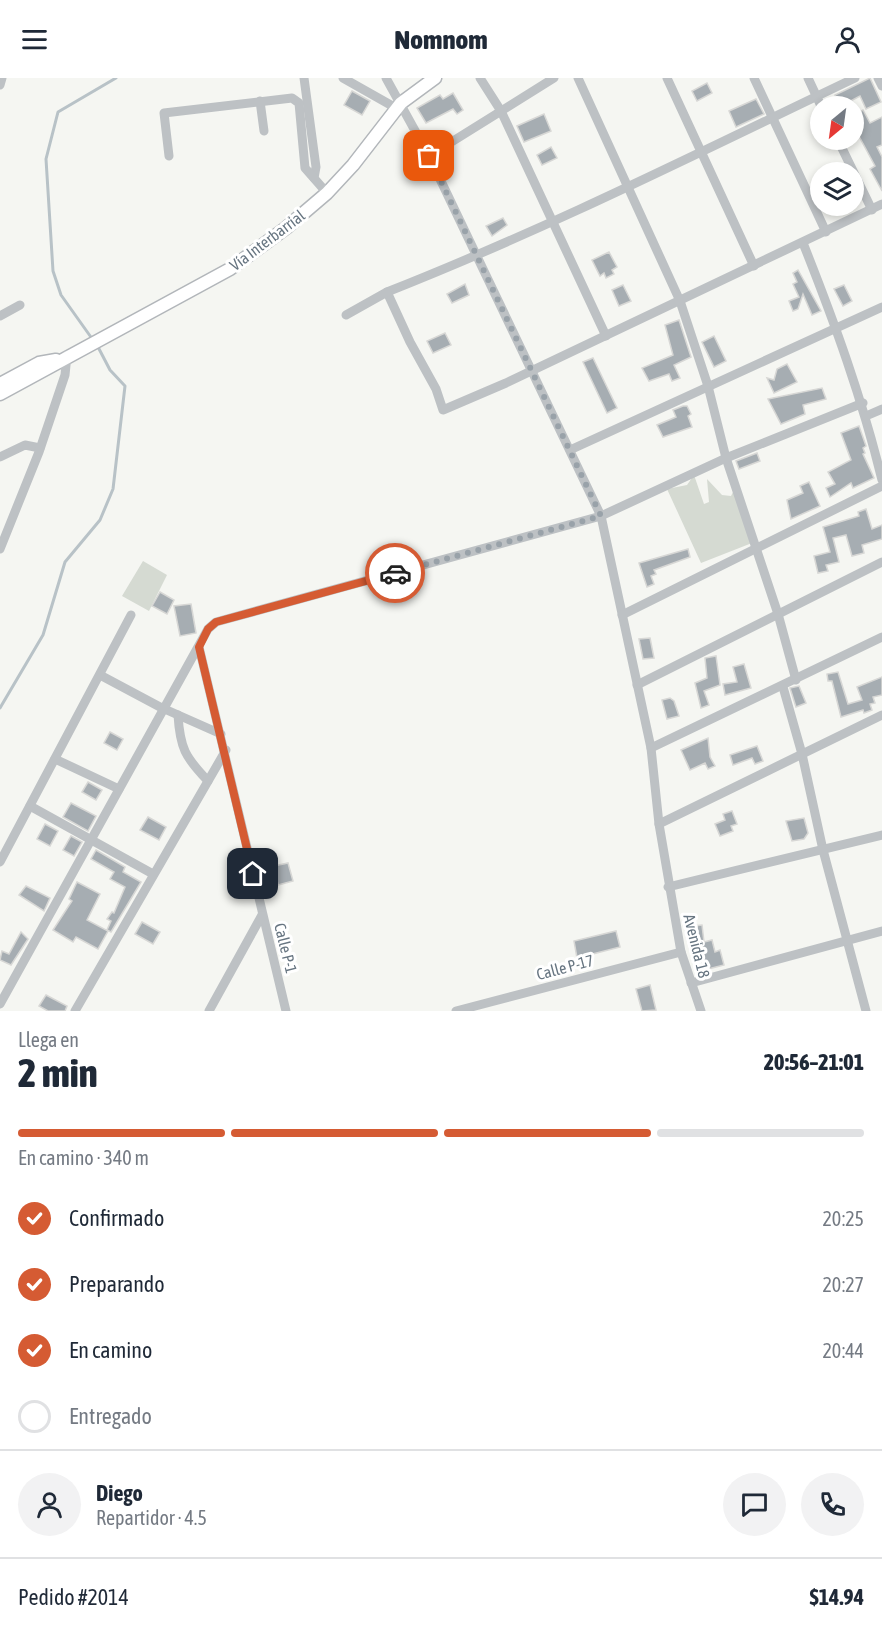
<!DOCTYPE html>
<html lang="es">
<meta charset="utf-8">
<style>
:root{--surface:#fff;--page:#f2f2f3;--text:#1f2937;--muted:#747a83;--line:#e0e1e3;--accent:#d55b33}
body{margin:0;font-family:"Asap Condensed",sans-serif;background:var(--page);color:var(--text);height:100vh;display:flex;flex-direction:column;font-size:22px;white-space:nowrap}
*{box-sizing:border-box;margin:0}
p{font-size:20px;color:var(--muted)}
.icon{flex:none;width:33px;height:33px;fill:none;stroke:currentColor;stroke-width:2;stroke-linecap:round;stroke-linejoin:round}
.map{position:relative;height:933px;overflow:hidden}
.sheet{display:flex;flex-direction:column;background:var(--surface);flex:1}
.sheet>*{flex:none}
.needle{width:39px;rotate:209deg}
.fabs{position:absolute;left:810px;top:18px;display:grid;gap:12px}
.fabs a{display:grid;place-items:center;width:54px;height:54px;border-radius:50%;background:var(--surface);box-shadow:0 3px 9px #0003;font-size:30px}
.pin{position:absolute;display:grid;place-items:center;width:51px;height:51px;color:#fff;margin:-26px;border-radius:12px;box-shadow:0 3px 9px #0006}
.courier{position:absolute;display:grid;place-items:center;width:60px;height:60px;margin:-30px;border:4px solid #d55b33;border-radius:50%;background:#fff;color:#222;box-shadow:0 2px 8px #0007}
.summary em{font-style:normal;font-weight:800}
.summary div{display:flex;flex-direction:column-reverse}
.summary{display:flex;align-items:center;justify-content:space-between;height:102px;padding:0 18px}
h1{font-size:39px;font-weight:800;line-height:45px}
.bar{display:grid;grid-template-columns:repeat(4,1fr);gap:9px 6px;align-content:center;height:72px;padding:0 18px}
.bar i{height:8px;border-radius:4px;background:var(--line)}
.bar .selected{background:var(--accent)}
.bar p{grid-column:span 4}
.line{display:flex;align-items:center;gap:15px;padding:0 18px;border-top:2px solid var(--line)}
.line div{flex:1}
.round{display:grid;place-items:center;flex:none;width:63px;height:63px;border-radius:32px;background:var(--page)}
ol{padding:0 18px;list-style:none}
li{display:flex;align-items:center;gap:18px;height:66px}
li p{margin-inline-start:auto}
li .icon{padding:6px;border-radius:50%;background:var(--accent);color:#fff;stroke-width:4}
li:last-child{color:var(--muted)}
li i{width:33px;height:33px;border:3px solid var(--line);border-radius:50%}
header{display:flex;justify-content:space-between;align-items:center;height:78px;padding:0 18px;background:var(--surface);font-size:27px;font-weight:800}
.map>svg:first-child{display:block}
.green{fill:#d5dad2}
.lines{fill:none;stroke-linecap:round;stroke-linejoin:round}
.stream{stroke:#b8c2c7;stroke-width:3}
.building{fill:#a6adb2;stroke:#d7d7d5;stroke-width:1.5}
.secondary-casing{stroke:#b2b6ba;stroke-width:15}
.minor{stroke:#bdc1c4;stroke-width:9}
.secondary{stroke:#fff;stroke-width:12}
.done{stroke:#99a2a9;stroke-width:6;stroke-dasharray:0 10.8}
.route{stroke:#d55b33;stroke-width:8}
.labels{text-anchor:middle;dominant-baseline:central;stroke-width:6;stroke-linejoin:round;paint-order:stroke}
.street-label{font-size:16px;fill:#677581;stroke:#fff}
</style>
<header><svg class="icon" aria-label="menu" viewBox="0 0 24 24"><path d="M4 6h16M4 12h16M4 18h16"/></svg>Nomnom<svg class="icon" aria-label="person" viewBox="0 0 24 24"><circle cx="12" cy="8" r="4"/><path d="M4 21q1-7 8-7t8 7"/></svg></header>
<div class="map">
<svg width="882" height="933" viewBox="0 0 882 933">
<rect width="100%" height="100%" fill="#f5f6f2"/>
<g class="green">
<path d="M694 397 704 426 709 424 707 401 722 417 731 418 734 412 752 465 701 485 667 411 687 407Z"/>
<path d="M143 483 167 497 149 533 122 518Z"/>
</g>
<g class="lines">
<g class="stream">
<path d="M93 262 61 217 53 193 46 81 58 34 116 0"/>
<path d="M0 630 43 557 65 484 100 442 113 411 125 308 110 292 97 267"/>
</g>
</g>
<g class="building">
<path d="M870 0 881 24 866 31 860 18 841 28 835 17Z"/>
<path d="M707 5 712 15 697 23 692 13Z"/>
<path d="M352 13 370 23 362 37 344 27Z"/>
<path d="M453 15 463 32 457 36 453 31 426 45 417 30 440 17 443 21Z"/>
<path d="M756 21 764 36 736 49 729 33Z"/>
<path d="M863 32 870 45 882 39V67L877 69 882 79V113L870 91 875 88 854 49V37Z"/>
<path d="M544 36 551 53 524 64 517 48Z"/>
<path d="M551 69 557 80 542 87 537 77Z"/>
<path d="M503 140 507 147 492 158 486 148Z"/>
<path d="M609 174 617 189 612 192 614 196 606 200 604 195 600 198 592 182Z"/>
<path d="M798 192 821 233 812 237 803 216 798 231 793 233 789 223 799 219 793 206 797 204 793 195Z"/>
<path d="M465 206 469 217 452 225 447 216Z"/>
<path d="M623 207 631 223 619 228 612 212Z"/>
<path d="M844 207 852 223 843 228 834 211Z"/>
<path d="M679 242 691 279 674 287 680 300 672 303 669 296 649 303 642 290 673 277 665 247Z"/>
<path d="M445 255 451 267 433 275 427 263Z"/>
<path d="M714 258 726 283 714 289 702 264Z"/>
<path d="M593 280 617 330 607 335 583 284Z"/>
<path d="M787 286 797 304 774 315 767 300 774 302 777 291Z"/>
<path d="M822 310 826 321 803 327 805 336 781 346 768 321Z"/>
<path d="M683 328H687L691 336 688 338 692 349 663 359 657 347 676 339 673 332Z"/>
<path d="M859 348 866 368 863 370 865 375 863 376 874 400 853 410 851 405 830 419 826 410 835 406 828 394 851 382 841 355Z"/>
<path d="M757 375 760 383 739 391 736 383Z"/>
<path d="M809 404 820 428 791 441 787 422 803 415 800 408Z"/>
<path d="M866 431 872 451 882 447V461L862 467 864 475 852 478 846 457 833 460 839 484 826 487 828 493 818 495 814 478 830 474 823 449 859 438 858 434Z"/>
<path d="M688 471 690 479 654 492 656 496 651 498 654 506 647 509 639 485Z"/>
<path d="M160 514 174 522 167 536 152 528Z"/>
<path d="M191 526 196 555 180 558 174 528Z"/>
<path d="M650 560 654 580 643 581 639 561Z"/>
<path d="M716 578 720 607 704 613 709 627 701 630 695 605 707 600 705 580Z"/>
<path d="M744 586 751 610 725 617 723 606 737 604 733 589Z"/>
<path d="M838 594 848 626 862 622 857 609 882 599V617L873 619 875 625 870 626 872 632 864 635 863 632 841 639 832 603H828L827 596Z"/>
<path d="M799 608 806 625 796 629 790 610Z"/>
<path d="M670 620 674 623 679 638 667 641 662 622Z"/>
<path d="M110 654 123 661 117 672 104 665Z"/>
<path d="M708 660 710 679 715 688 708 691 705 685 690 692 681 672Z"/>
<path d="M757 668 763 683 755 686 752 680 733 687 730 677Z"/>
<path d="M88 704 102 712 96 722 82 714Z"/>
<path d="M71 725 96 738 88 753 63 739Z"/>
<path d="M732 733 737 746 731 748 733 753 720 758 715 746 725 742 723 736Z"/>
<path d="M148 739 166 749 159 762 140 752Z"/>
<path d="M804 740 808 755 804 761 792 763 786 743Z"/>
<path d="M45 746 58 753 50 768 37 761Z"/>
<path d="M71 758 82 764 74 778 63 772Z"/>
<path d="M96 772 125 789 123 794 141 804 111 854 107 852 111 843 107 841 112 834 114 835 125 809 110 801 114 794 91 781Z"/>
<path d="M288 785 293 803 278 807 274 788Z"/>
<path d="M77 804 100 816 87 842 108 853 98 871 76 859 73 864 53 852 72 823 69 821Z"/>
<path d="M26 808 50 820 44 833 19 817Z"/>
<path d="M142 844 160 854 153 866 135 856Z"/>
<path d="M702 847 704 864 712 862 715 874 720 872 724 887 704 892 693 848Z"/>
<path d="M616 853 620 869 577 880 574 863Z"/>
<path d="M21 854 28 861 11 887 0 882 2 873 9 876Z"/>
<path d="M650 907 656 932 642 933 636 911Z"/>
<path d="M46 917 67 928 65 933H48L39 928Z"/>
</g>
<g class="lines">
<defs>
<g id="secondary">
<path d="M0 306 39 285 56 282"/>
<path d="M0 316 230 191 286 150 327 115 353 87 401 25 435 0"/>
</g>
</defs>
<use href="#secondary" class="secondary-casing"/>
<g class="minor">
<path d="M304 0 316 89 314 100"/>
<path d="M343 0 396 30"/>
<path d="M386 0 429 78 601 438 651 670 659 746 681 874 701 933"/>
<path d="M480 0 501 33 606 258"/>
<path d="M578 0 680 223 708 308 726 380 778 536 796 602"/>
<path d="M667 0 754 188"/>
<path d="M754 0 826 154"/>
<path d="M808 0 821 28"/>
<path d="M855 0C700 74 547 151 387 214L410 264 436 311 443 332 506 305 882 126"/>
<path d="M878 0 882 8"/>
<path d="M0 7 2 0"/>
<path d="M260 23 264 53"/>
<path d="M838 62 872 132"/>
<path d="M169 78 164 35 292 20 299 25 305 90 327 115"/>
<path d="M429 78 554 0"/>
<path d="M803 165C834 243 862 320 882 402"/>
<path d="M346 237 387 214"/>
<path d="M0 238 20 227"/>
<path d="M866 338 882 331"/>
<path d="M570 372 882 229"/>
<path d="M0 379 25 367 40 370"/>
<path d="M0 471 39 374 65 297 67 277"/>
<path d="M622 537 882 408"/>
<path d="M199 569 286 933"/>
<path d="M100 597 160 629 221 656"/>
<path d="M637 607 882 484"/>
<path d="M783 609 802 676 823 772 866 933"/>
<path d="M178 637C180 670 185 679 208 703"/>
<path d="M651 670 882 559"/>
<path d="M55 681 119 711"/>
<path d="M30 728 153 796"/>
<path d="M659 746 882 637"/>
<path d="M0 784 131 537"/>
<path d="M668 809 882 757"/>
<path d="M691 905 882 853"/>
<path d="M0 926 208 551 216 544 601 438 726 380 863 325"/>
<path d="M75 933 226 672"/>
<path d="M209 933 262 837"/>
<path d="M456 933 681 874"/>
</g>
<use href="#secondary" class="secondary"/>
</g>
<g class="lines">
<path class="done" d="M395 495 601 438 429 78"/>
<path class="route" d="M253 796 199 569 208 551 216 544 395 495"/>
</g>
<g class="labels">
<g class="street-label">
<text transform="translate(267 162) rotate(-37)">Vía Interbarrial</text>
<text transform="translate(697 868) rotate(76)">Avenida 18</text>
<text transform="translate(286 870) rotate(76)">Calle P-1</text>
<text transform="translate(565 889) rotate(-15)">Calle P-17</text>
</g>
</g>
</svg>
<div class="fabs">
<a><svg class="needle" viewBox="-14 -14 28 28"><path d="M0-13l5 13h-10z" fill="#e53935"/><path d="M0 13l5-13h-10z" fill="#747a83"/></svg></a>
<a><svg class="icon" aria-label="layers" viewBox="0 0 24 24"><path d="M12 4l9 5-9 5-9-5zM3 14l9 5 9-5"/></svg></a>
</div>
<div class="pin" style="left:429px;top:78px;background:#ea580c"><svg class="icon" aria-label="bag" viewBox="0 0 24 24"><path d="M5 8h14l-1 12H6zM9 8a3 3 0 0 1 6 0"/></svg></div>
<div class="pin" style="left:253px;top:796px;background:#1f2937"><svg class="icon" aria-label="home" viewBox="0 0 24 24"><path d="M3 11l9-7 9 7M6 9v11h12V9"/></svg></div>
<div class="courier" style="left:395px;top:495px"><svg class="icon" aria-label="car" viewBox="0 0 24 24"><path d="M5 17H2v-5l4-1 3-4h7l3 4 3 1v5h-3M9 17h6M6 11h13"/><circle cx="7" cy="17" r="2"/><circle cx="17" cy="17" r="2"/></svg></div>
</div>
<section class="sheet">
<div class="summary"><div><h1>2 min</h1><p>Llega en</p></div><em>20:56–21:01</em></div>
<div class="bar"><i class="selected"></i><i class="selected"></i><i class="selected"></i><i></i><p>En camino · 340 m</p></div>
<ol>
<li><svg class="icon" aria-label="check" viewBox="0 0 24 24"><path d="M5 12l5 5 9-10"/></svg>Confirmado<p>20:25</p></li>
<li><svg class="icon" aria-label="check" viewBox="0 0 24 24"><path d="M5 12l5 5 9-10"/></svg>Preparando<p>20:27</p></li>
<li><svg class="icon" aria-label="check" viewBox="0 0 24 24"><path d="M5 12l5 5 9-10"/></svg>En camino<p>20:44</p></li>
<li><i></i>Entregado</li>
</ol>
<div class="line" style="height:108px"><a class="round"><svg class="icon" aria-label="person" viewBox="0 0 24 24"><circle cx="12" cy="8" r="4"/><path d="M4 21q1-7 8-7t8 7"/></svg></a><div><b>Diego</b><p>Repartidor · 4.5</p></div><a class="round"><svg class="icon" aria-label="chat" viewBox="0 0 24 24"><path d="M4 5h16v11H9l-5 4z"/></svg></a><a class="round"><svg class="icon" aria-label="phone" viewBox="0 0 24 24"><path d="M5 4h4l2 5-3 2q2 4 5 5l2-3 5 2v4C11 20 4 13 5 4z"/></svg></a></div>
<div class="line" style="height:78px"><div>Pedido #2014</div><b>$14.94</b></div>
</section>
